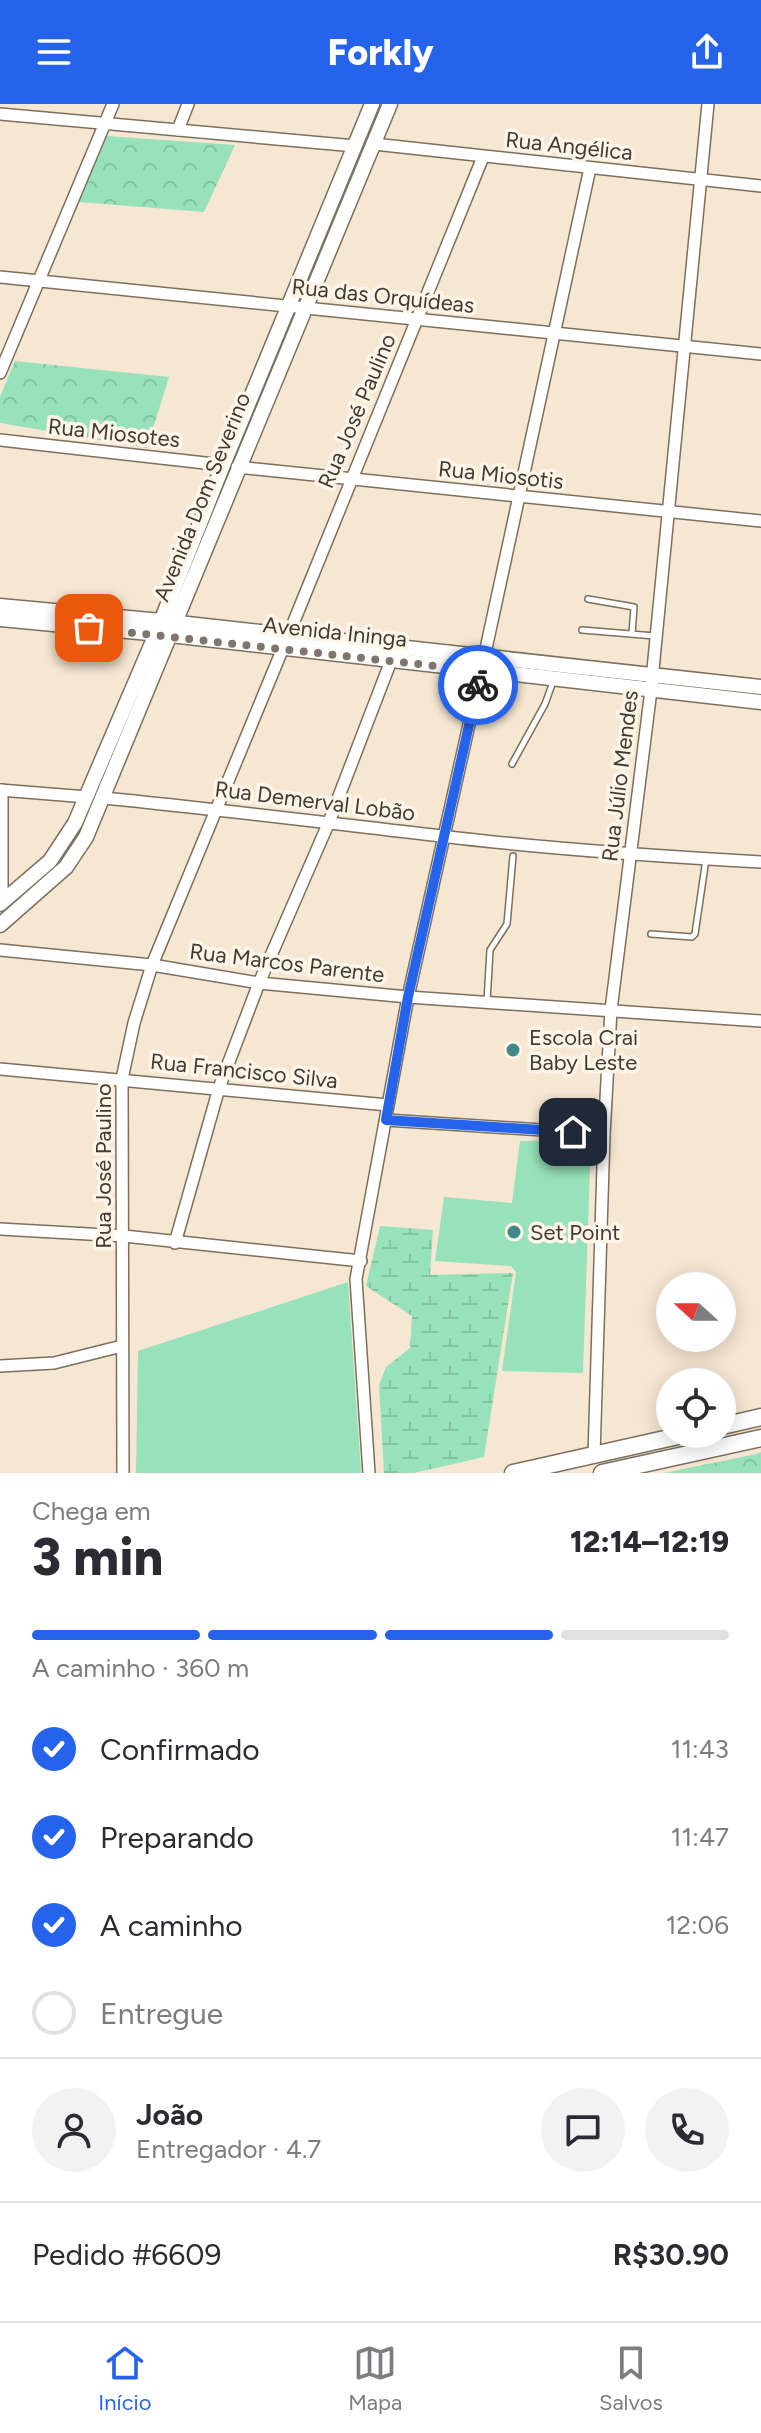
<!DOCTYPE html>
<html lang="pt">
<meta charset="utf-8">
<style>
:root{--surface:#fff;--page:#f2f2f3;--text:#2b2b33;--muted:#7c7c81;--line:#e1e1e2;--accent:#2563eb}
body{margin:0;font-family:Figtree,sans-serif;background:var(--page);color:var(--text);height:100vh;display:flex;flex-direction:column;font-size:30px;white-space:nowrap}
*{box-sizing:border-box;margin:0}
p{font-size:26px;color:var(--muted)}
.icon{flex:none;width:44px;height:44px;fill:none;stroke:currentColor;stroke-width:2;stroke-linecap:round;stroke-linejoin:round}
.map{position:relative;height:1369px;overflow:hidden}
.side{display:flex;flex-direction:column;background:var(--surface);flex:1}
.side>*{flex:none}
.needle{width:52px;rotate:291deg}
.controls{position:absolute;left:656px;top:1168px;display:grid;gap:16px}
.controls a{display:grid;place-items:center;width:80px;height:80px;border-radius:50%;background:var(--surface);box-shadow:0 4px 20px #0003;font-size:40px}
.pin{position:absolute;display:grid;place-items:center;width:68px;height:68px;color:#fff;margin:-34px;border-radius:16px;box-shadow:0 4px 12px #0006}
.courier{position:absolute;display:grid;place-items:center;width:80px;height:80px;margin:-40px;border:6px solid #2563eb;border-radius:50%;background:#fff;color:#222;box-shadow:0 2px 10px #0007}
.head em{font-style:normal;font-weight:800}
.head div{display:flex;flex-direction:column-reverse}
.head{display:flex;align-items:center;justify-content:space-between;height:136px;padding:0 32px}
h1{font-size:52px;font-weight:800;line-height:60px}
.bar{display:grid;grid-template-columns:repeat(4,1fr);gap:12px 8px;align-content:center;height:96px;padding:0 32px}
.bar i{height:10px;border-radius:6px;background:var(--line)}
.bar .on{background:var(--accent)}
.bar p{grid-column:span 4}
.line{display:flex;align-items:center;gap:20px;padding:0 32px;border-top:2px solid var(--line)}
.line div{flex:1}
.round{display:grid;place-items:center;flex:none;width:84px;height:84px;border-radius:42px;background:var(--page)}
ol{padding:0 32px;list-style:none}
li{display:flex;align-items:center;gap:24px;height:88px}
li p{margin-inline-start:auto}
li .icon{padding:8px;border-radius:50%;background:var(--accent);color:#fff;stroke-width:4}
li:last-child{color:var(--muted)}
li i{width:44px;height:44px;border:4px solid var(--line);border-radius:50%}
header{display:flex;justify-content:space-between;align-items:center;height:104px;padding:0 32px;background:var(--accent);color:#fff;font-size:36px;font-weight:800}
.tab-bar{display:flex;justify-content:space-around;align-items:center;height:112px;border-top:2px solid var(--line);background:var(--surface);font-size:22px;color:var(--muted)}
.tab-bar a{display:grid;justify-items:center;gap:4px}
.tab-bar .on{color:var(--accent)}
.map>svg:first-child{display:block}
.grass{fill:#97e2ba}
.forest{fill:url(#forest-crowns)}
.wetland{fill:url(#wetland-marsh)}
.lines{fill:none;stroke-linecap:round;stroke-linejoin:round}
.service-casing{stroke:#7c6f5c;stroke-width:8}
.minor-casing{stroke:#7c6f5c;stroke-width:14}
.secondary-casing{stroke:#7c6f5c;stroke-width:17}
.primary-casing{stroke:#7c6f5c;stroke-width:19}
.service{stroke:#fff;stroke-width:5}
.minor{stroke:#fff;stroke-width:11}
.secondary{stroke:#fff;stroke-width:14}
.primary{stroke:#fff;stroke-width:16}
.done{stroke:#80776a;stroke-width:8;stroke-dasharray:0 14.4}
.route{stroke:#2563eb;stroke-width:10}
.poi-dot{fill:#408887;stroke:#fef5e8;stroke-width:3}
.labels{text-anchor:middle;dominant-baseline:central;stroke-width:7;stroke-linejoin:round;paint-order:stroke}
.street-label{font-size:22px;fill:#413b32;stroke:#fef5e8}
.poi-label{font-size:22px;fill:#413b32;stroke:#fef5e8;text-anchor:start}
</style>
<header><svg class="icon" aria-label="menu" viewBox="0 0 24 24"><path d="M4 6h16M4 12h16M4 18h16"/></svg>Forkly<svg class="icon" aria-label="share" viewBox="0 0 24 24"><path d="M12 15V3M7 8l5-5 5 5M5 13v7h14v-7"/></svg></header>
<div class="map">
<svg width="761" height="1369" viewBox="0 0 761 1369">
<defs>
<pattern id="forest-crowns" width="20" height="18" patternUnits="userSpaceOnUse" patternTransform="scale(2)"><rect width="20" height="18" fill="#97e2ba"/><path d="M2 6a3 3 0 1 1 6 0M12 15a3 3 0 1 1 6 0" fill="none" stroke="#83c3a0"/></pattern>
<pattern id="wetland-marsh" width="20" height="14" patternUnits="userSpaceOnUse" patternTransform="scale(2)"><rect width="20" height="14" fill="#97e2ba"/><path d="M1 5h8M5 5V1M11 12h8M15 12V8" fill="none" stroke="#83c3a0"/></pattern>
</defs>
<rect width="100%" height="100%" fill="#f6e7d2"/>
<g class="grass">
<path d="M591 1036 583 1269 502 1267 516 1168 511 1162 435 1157 444 1093 512 1099 520 1037Z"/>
<path d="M348 1178 361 1369H136L138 1247Z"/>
</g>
<g class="forest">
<path d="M107 32 235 41 204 108 79 98Z"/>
<path d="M15 257 169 273 147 344 0 319V293Z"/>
<path d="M761 1348V1369H664L756 1350Z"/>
</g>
<path class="wetland" d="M380 1122 433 1126 430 1171 513 1169 484 1353 414 1369H384L379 1281 386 1263 410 1244 412 1212 366 1182Z"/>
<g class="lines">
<defs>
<g id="service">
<path d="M588 495 634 503 632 530"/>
<path d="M582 526 655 532"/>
<path d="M512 660 545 600 554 575"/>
<path d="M651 830 692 833 695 830 706 755"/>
<path d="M487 898 490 846 507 820 513 752"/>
</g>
<g id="minor">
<path d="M0 10 355 42"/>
<path d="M178 26 188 0"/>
<path d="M374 40 761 82"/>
<path d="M0 173 761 250"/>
<path d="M0 269 113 0"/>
<path d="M0 336 223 361"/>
<path d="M237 363 761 417"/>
<path d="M288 532 483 53"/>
<path d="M484 554 590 64"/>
<path d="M0 686 87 693"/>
<path d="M2 686V799"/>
<path d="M104 694C216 705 328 719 441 732 547 745 654 752 761 758"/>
<path d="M0 846 152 861 259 879 408 893 761 917"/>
<path d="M0 965 388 1001"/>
<path d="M386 1016 604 1030"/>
<path d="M0 1125 124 1132 361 1157"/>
<path d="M175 1139 219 984 259 879 329 718 394 549"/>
<path d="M0 1262 54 1259 122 1242"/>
<path d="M594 1351 604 1030 611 906 651 586 708 0"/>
<path d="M123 1369 122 975 134 919 152 861 283 544"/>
<path d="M369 1369 356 1175 408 893 481 567"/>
</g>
<g id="secondary">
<path d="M0 502 161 517 761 583"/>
<path d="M0 515 170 531 761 598"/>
<path d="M0 800 50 757 75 719 156 530 223 361 372 0"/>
<path d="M0 821 66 763 86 733 390 0"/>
</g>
<g id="primary">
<path d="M722 1322 761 1313"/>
<path d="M513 1369 687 1330"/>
<path d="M602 1369 761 1334"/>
</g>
</defs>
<use href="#service" class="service-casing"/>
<use href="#minor" class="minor-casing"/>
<use href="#secondary" class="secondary-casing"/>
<use href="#primary" class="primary-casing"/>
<use href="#service" class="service"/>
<use href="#minor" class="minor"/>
<use href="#secondary" class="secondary"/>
<use href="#primary" class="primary"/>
</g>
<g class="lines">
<path class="done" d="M89 524 481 567 478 581"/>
<path class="route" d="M478 581 408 893 386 1016 573 1028"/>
</g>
<g class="poi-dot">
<circle cx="513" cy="946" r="8"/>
<circle cx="514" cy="1128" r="8"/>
</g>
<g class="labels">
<g class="street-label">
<text transform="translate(569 42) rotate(6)">Rua Angélica</text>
<text transform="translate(383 192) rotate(6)">Rua das Orquídeas</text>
<text transform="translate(357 307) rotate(-67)">Rua José Paulino</text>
<text transform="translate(114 329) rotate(6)">Rua Miosotes</text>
<text transform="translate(501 371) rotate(6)">Rua Miosotis</text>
<text transform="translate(202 393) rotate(-68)">Avenida Dom Severino</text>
<text transform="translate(335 528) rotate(6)">Avenida Ininga</text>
<text transform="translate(620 672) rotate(-83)">Rua Júlio Mendes</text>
<text transform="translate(315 697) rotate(7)">Rua Demerval Lobão</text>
<text transform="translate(287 859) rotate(7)">Rua Marcos Parente</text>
<text transform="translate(244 967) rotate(6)">Rua Francisco Silva</text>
<text transform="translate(103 1062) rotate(-90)">Rua José Paulino</text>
</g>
<g class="poi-label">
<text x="529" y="933">Escola Crai<tspan x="529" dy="25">Baby Leste</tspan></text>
<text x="530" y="1128">Set Point</text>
</g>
</g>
</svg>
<div class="controls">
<a><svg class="needle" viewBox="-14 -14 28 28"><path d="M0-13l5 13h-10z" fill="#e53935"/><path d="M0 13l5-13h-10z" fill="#7c7c81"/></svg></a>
<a><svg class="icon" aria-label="locate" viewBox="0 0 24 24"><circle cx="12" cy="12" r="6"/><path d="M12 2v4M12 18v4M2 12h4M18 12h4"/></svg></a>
</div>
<div class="pin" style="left:89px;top:524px;background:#ea580c"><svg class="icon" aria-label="bag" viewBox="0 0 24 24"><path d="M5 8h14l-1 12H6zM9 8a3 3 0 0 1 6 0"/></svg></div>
<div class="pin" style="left:573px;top:1028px;background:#1f2937"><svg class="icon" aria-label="home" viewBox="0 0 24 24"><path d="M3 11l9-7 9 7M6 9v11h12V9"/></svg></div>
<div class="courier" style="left:478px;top:581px"><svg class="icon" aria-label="bike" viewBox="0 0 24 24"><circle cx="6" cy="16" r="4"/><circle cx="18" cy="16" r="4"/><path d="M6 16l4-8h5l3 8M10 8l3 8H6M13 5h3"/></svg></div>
</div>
<section class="side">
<div class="head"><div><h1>3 min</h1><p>Chega em</p></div><em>12:14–12:19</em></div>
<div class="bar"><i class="on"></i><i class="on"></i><i class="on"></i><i></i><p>A caminho · 360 m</p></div>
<ol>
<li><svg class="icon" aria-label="check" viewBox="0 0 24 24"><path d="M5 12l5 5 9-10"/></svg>Confirmado<p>11:43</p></li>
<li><svg class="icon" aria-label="check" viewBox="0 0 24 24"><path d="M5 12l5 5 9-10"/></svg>Preparando<p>11:47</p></li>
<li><svg class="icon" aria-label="check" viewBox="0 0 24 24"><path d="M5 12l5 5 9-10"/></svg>A caminho<p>12:06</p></li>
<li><i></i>Entregue</li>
</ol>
<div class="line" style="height:144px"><a class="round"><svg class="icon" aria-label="person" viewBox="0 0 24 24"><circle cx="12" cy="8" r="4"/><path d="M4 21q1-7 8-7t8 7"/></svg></a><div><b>João</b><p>Entregador · 4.7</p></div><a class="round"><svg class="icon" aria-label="chat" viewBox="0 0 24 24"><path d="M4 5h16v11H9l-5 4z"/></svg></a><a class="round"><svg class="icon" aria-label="phone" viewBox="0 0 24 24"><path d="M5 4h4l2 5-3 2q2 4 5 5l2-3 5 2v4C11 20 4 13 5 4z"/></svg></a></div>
<div class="line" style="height:104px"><div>Pedido #6609</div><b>R$30.90</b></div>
</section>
<nav class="tab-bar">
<a class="on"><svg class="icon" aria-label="home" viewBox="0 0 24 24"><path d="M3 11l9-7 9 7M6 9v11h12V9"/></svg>Início</a>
<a><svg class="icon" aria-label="map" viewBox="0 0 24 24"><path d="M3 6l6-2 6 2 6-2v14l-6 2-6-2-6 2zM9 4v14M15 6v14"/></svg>Mapa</a>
<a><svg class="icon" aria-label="saved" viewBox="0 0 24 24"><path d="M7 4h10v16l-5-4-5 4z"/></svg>Salvos</a>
</nav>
